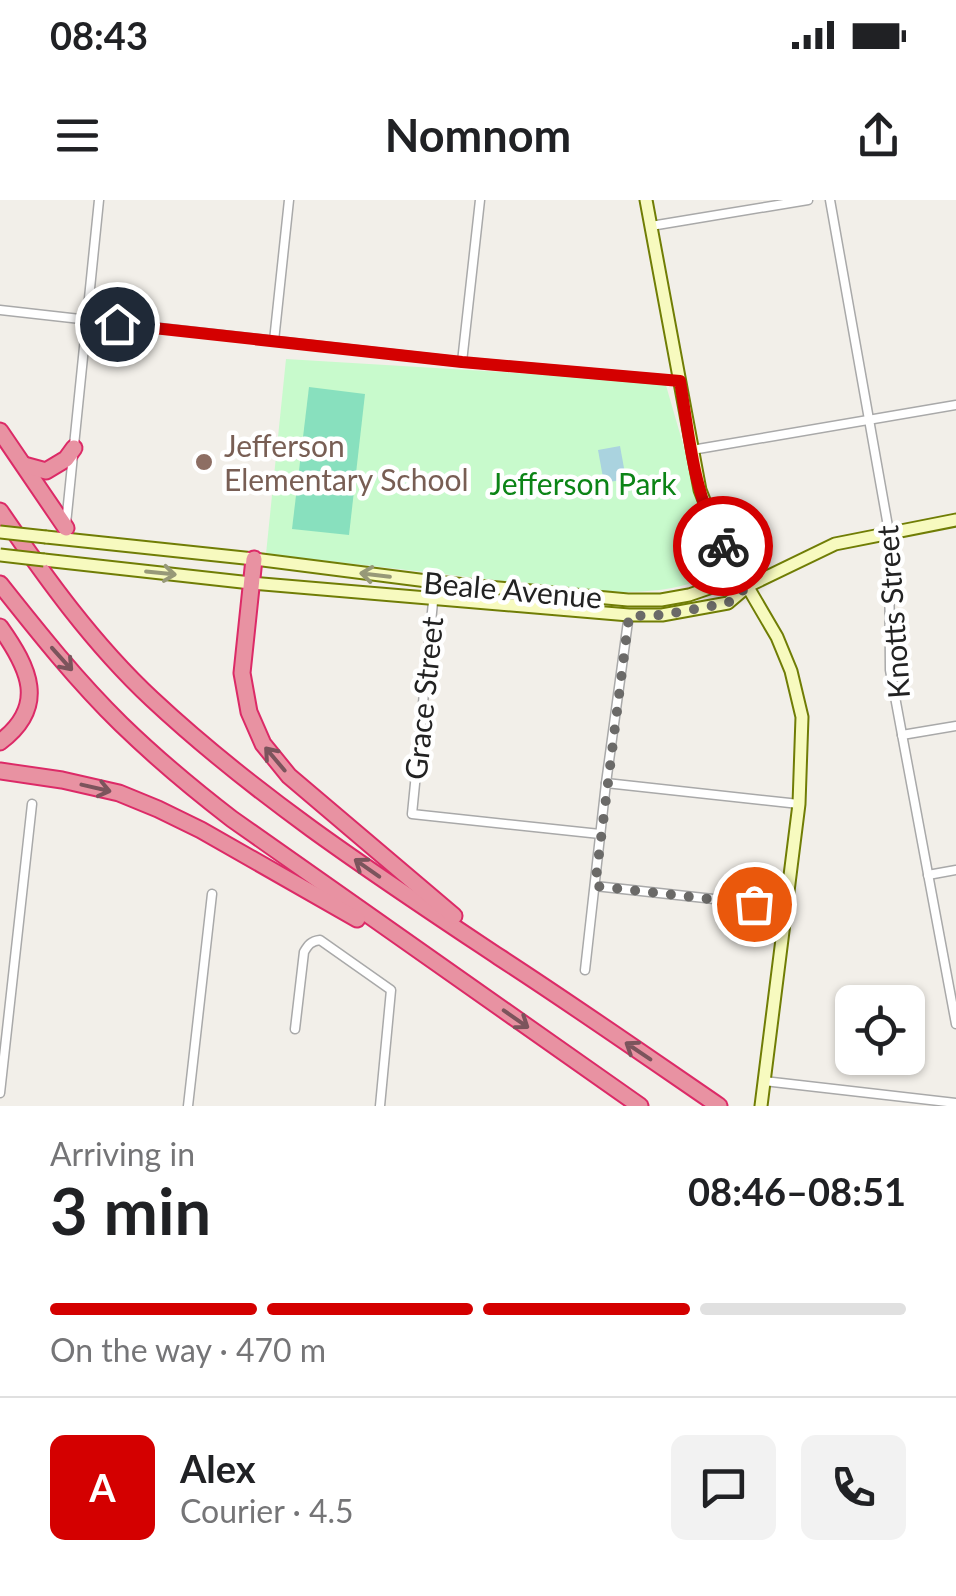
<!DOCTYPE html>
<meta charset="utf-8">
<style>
:root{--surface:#fff;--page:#f2f2f2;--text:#202124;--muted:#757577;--line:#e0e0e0;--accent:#d40000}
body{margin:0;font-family:Lato,sans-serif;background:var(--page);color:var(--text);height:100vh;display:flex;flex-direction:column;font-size:38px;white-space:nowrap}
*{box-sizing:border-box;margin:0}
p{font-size:32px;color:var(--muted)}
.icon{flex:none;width:55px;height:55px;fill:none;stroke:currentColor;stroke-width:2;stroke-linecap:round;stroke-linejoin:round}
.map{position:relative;height:906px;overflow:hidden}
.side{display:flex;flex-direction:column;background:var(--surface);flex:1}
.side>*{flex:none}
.tools{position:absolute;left:835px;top:785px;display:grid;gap:20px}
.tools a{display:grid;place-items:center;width:90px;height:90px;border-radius:15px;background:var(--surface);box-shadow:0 2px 8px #0004;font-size:50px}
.pin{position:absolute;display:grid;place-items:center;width:85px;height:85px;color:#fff;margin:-42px;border:5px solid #fff;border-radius:50%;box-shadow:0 2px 10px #0007}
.courier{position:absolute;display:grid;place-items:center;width:100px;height:100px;margin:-50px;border:8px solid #d40000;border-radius:50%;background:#fff;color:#222;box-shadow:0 2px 12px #0007}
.summary em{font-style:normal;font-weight:700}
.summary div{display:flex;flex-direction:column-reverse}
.summary{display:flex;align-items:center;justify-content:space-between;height:170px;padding:0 50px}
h1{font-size:65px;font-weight:700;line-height:75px}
.bar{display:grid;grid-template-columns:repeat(4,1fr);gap:15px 10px;align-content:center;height:120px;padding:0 50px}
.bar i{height:12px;border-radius:8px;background:var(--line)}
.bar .active{background:var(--accent)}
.bar p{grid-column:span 4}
.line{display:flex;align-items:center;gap:25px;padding:0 50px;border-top:2px solid var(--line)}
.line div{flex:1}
.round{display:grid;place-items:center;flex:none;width:105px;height:105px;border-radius:15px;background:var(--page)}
.status{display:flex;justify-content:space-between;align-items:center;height:70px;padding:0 50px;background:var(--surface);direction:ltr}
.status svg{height:28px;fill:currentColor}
header{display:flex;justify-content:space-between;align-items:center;height:130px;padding:0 50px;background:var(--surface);font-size:45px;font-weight:700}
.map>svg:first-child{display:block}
.park{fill:#c8facc}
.pitch{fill:#88e0be}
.water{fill:#aad3df}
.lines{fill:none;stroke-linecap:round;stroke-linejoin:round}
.street-casing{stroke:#a9a9a9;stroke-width:11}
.secondary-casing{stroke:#707d05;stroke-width:15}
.highway-casing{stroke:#dc2a67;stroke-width:19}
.street{stroke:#fff;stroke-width:8}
.secondary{stroke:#f7fabf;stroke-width:11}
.highway{stroke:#e892a2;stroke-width:15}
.secondary-bridge-casing{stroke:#707d05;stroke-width:15;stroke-linecap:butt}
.secondary-bridge{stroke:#f7fabf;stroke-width:11}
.oneway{stroke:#979978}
.oneway2{stroke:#7b545c}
.done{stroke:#6b6a68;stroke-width:10;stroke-dasharray:0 18}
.route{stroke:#d40000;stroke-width:12}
.education-dot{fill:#8d6e63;stroke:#fff;stroke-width:4}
.labels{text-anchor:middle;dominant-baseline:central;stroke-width:9;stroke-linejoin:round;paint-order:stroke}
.education-label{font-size:30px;fill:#785e54;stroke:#fff;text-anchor:start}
.park-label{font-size:30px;fill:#0c8416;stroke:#fff}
.street-label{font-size:30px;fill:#222;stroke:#fff}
</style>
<div class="status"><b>08:43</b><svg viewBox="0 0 49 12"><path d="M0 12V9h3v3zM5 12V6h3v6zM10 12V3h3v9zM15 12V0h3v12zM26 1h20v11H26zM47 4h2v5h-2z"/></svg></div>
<header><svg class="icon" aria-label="menu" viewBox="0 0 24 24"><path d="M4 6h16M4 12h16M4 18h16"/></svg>Nomnom<svg class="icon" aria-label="share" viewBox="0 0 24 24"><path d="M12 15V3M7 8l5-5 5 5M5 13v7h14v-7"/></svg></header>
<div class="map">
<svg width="956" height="906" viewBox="0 0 956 906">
<rect width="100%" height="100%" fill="#f2efe9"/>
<path class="park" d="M286 159 665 182 714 351 716 369C689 393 642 391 608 393L266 354Z"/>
<path class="pitch" d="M309 187 365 194 349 335 292 329Z"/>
<path class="water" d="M620 246 626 279 604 283 598 250Z"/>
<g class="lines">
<defs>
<g id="street">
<path d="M830 0 889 332 890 470 956 824"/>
<path d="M651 26 808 0"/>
<path d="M0 110 462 162 679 181"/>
<path d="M274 141 289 0"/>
<path d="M462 162 480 0"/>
<path d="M692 250 956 205"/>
<path d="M66 324 99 0"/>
<path d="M435 382 412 614 600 634"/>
<path d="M902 535 956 526"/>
<path d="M606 583 799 604"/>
<path d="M928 675 956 670"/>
<path d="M595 686 786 707"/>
<path d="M585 770 606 583 629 414"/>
<path d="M295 829 304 752C308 745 311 741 320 740L391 790 380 906"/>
<path d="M764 881 956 903"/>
<path d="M0 893 32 604"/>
<path d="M188 906 212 694"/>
</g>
<g id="secondary">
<path d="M646 0 700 290 718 336 777 437 791 471 802 517 799 604 761 906"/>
<path d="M46 337 254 359 435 382 628 400H661L689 395 724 383 748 386"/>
<path d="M44 360 251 383 629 415H662L728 403 748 386 835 344 956 320"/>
</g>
<g id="highway">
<path d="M0 231 66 328"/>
<path d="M24 265 46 271 66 259 74 248"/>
<path d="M0 311C45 377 93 444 152 499 258 598 379 677 499 757 573 805 646 856 719 906"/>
<path d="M254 359 242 473 249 512 263 544 289 576 454 716"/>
<path d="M0 384C38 432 77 481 121 524 156 558 193 589 232 619L640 906"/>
<path d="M0 427C29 468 48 506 0 542"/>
<path d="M0 571 62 580 119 593 158 609 201 630 357 719"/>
</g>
</defs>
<use href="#street" class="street-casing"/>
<use href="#secondary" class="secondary-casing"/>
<use href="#highway" class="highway-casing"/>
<use href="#street" class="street"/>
<use href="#secondary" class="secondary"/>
<use href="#highway" class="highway"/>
<defs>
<g id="secondary-bridge">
<path d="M0 332 46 337"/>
<path d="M0 355 44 360"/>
</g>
</defs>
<use href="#secondary-bridge" class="secondary-bridge-casing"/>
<use href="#secondary-bridge" class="secondary-bridge"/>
</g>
<defs><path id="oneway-shaft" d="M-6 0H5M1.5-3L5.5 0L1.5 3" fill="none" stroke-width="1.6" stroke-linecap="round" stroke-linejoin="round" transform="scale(2.5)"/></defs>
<g class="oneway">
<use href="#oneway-shaft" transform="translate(161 373) rotate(6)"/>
<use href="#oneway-shaft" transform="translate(375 375) rotate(-173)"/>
</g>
<g class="oneway2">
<use href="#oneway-shaft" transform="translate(62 459) rotate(48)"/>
<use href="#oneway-shaft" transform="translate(275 559) rotate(-130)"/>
<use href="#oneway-shaft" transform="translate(96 588) rotate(13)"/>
<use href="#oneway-shaft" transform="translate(367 668) rotate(-145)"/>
<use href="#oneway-shaft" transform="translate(516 819) rotate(35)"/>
<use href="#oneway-shaft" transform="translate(638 851) rotate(-146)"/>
</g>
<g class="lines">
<path class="done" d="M723 346 748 386 728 403 662 415 629 416 595 686 754 704"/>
<path class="route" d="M117 124 462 162 680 181C689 235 694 299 723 346"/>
</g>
<circle class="education-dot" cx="204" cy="262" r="10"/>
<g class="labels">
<g class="education-label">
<text x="224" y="245">Jefferson<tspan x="224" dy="34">Elementary School</tspan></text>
</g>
<g class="park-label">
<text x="583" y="283">Jefferson Park</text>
</g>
<g class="street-label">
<text transform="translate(513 389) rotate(5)">Beale Avenue</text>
<text transform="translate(892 412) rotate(-94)">Knotts Street</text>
<text transform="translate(423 498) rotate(-84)">Grace Street</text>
</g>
</g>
</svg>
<div class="tools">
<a><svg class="icon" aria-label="locate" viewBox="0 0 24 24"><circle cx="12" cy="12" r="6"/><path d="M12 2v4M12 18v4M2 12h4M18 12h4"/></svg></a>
</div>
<div class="pin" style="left:754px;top:704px;background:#ea580c"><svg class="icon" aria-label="bag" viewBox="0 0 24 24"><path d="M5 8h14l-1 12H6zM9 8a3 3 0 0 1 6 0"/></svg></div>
<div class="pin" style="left:117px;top:124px;background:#1f2937"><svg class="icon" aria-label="home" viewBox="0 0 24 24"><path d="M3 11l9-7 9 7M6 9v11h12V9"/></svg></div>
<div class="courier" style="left:723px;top:346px"><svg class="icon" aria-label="bike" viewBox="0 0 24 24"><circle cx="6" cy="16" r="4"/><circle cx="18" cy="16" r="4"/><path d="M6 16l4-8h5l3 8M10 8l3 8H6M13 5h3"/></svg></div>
</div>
<section class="side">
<div class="summary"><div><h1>3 min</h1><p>Arriving in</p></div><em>08:46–08:51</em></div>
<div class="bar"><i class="active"></i><i class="active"></i><i class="active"></i><i></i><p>On the way · 470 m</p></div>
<div class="line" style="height:180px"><b class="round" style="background:var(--accent);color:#fff">A</b><div><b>Alex</b><p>Courier · 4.5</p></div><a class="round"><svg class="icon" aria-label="chat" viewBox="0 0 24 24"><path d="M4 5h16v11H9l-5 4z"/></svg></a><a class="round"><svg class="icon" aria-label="phone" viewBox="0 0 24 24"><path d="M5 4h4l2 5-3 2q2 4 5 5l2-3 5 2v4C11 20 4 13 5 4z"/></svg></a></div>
</section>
